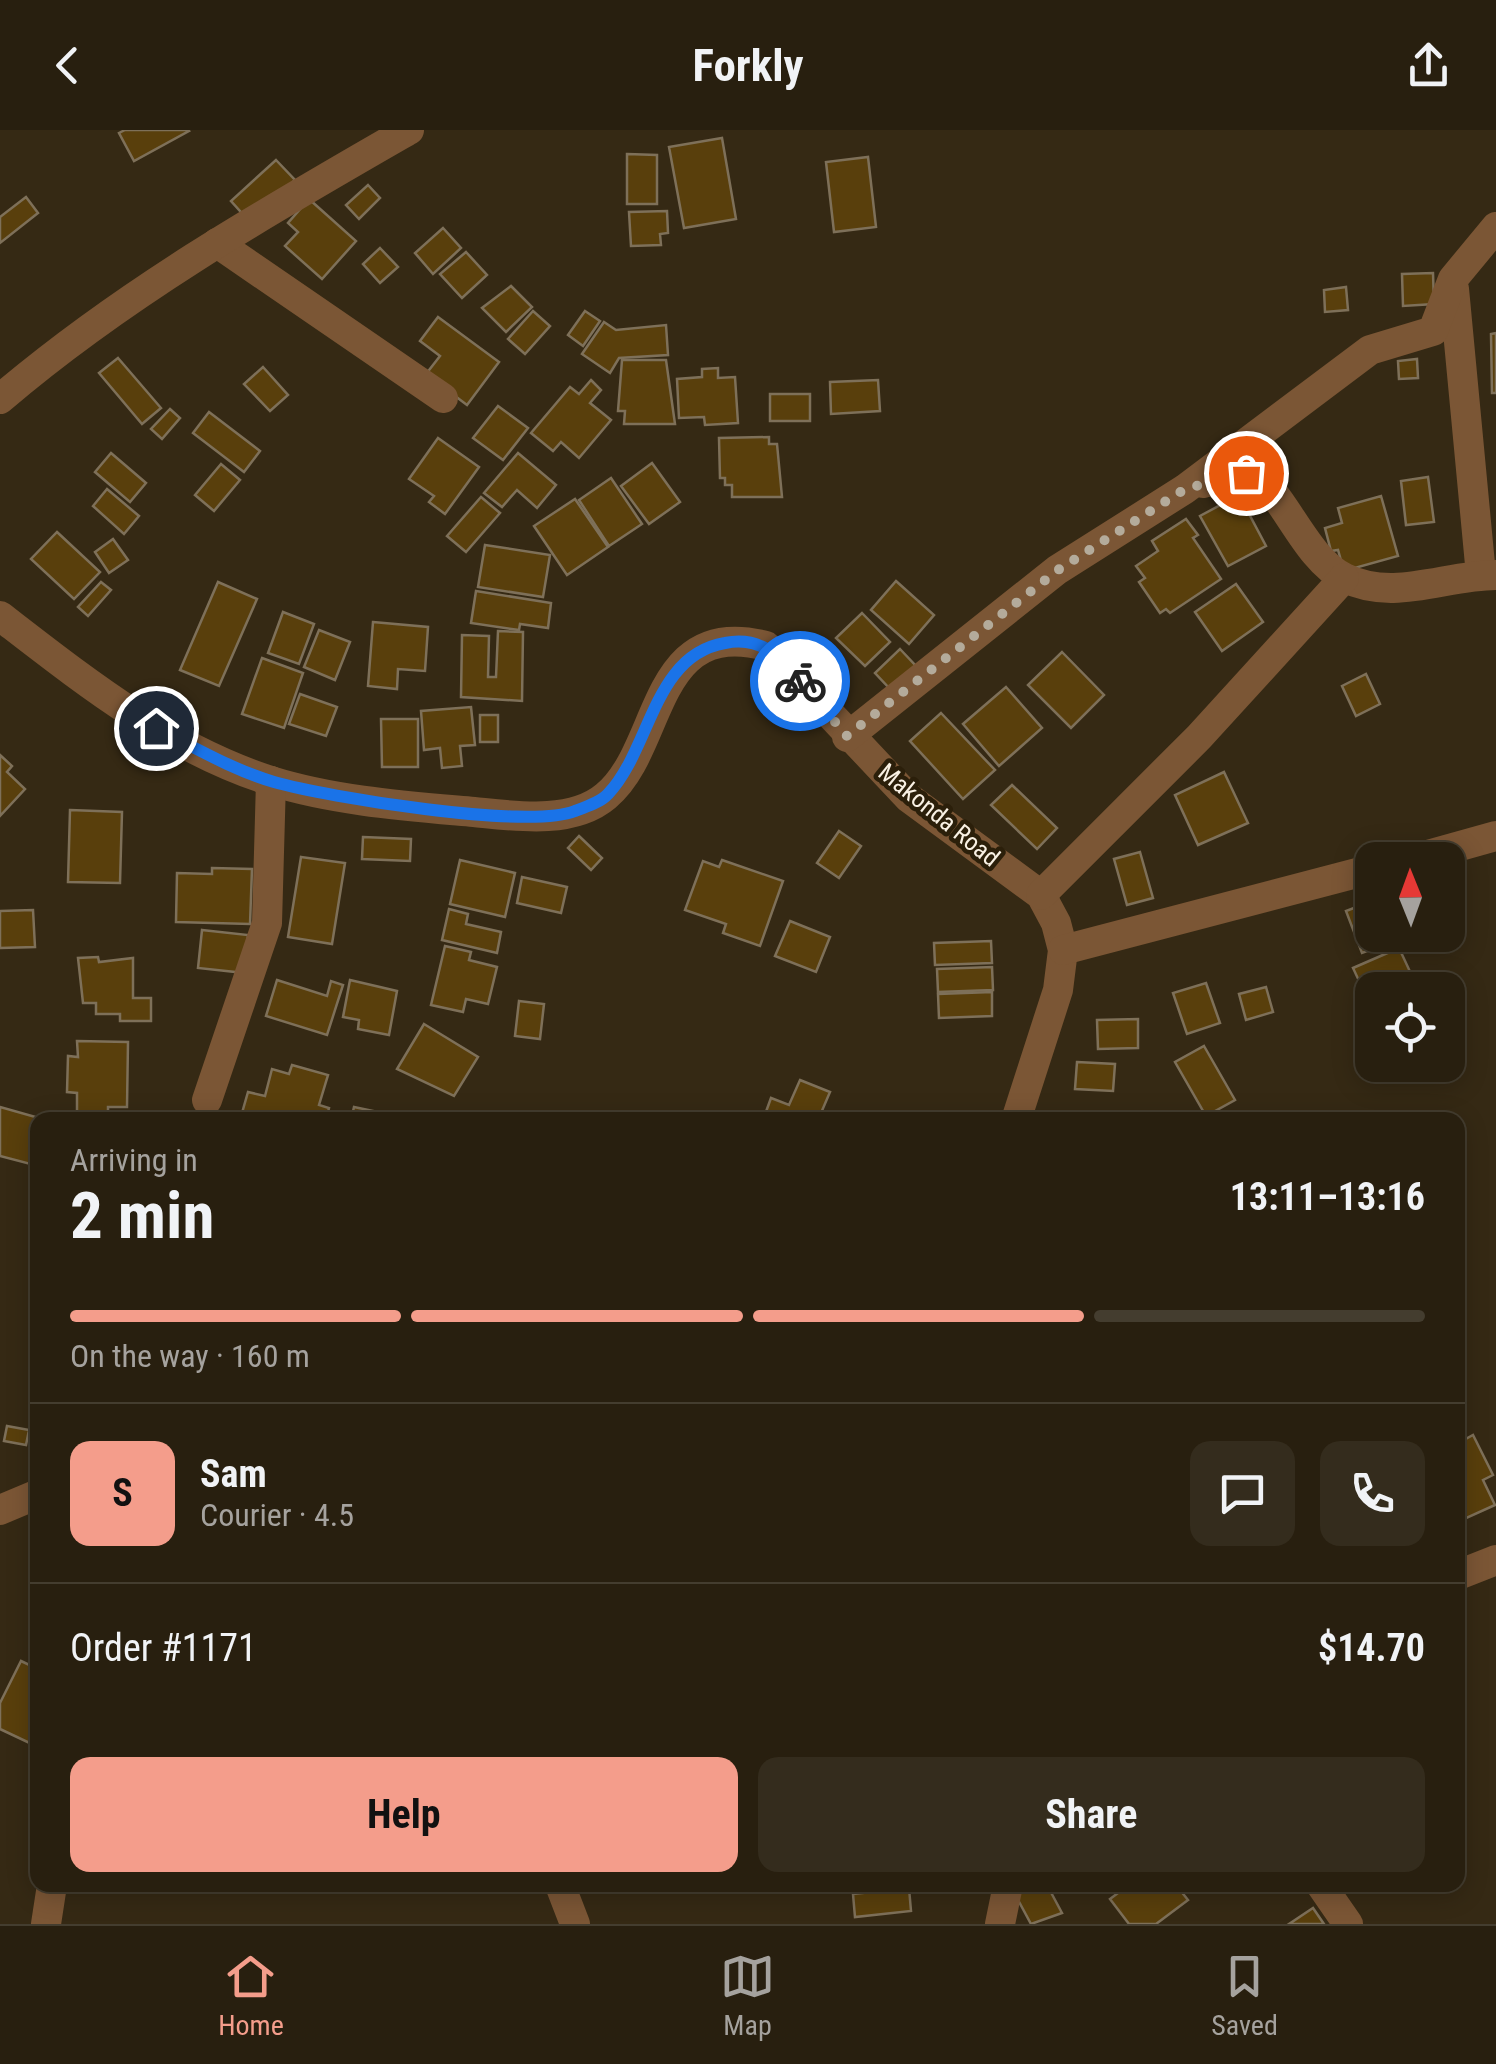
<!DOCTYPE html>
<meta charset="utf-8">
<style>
:root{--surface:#281f0f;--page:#342c1d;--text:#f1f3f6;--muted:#a5a29e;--line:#443d2f;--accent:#f49d8b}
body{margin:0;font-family:"Roboto Condensed",sans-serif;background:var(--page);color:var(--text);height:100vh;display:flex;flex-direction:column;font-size:38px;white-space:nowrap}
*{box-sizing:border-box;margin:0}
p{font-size:32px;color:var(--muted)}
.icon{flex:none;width:55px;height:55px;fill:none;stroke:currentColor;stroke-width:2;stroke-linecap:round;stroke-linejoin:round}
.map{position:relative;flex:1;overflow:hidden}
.drawer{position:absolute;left:30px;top:982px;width:1435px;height:780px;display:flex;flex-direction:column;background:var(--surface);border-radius:20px;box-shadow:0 5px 25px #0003,0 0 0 2px var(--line)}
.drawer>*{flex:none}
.needle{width:65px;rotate:359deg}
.controls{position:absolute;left:1355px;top:712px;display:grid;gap:20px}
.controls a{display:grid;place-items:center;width:110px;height:110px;border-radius:20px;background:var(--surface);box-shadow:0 5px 25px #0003,0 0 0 2px var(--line);font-size:50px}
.pin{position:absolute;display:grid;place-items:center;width:85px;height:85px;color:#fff;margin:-42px;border:5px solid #fff;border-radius:50%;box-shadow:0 2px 10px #0007}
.courier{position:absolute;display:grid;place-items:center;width:100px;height:100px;margin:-50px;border:8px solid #1a73e8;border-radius:50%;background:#fff;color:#222;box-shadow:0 2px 12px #0007}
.overview em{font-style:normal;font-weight:700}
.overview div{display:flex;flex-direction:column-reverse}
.overview{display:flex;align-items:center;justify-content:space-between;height:170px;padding:0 40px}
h1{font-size:65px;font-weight:700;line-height:75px}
.bar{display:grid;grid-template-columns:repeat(4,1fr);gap:15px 10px;align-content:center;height:120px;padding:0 40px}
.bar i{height:12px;border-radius:8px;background:var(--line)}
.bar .active{background:var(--accent)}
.bar p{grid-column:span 4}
.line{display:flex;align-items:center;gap:25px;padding:0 40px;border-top:2px solid var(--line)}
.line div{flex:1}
.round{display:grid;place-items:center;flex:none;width:105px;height:105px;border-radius:20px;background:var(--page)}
.cta{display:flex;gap:20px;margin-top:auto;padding:20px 40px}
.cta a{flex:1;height:115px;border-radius:20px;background:var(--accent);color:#111;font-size:40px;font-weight:700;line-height:115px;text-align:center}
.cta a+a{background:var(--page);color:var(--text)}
header{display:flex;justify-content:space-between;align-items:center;height:130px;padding:0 40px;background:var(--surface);font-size:45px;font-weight:700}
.dock{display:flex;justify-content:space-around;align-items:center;height:140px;border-top:2px solid var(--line);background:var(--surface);font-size:28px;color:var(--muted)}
.dock a{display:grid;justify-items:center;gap:5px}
.dock .active{color:var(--accent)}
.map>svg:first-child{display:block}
.building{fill:#593f0c;stroke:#7e7059;stroke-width:2.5}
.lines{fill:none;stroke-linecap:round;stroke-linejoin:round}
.minor{stroke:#7b5635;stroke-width:30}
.done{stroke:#b4ab9b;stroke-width:10;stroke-dasharray:0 18}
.route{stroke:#1a73e8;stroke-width:12}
.labels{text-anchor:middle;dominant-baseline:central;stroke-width:9;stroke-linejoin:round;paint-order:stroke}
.street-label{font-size:25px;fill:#f9f1e4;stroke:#2b1f0a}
</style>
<header><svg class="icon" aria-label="back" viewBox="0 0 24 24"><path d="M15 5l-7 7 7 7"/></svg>Forkly<svg class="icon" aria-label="share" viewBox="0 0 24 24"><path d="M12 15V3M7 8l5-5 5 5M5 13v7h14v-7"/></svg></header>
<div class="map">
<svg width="1496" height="1794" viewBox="0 0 1496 1794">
<rect width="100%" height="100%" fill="#352914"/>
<g class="building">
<path d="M125 0H188L189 1 134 31 119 3Z"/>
<path d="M722 8 736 89 684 98 669 17Z"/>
<path d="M627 24 657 25V74H627Z"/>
<path d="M868 27 876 97 834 102 826 32Z"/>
<path d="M276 30 295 50 249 91 231 71Z"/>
<path d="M368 55 380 68 359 89 346 75Z"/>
<path d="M26 67 38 83 0 113V87Z"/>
<path d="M309 69 356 111 322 149 285 116 298 102 288 93Z"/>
<path d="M667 81 668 103 660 104 661 115 631 116 629 82Z"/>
<path d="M443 98 461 118 433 144 415 123Z"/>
<path d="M380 118 398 137 380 153 363 134Z"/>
<path d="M466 122 487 145 462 168 440 144Z"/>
<path d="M1433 143 1434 174 1403 176 1402 144Z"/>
<path d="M511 156 532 177 506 202 482 178Z"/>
<path d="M1346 157 1348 180 1325 182 1324 160Z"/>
<path d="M533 181 550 196 525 224 508 209Z"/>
<path d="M585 181 600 191 583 216 568 205Z"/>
<path d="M438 187 499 232 467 275 426 244 440 226 420 211Z"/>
<path d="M604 192 616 200 666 195 668 225 619 228 610 243 582 224Z"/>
<path d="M1496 203V263H1492L1491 204Z"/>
<path d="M118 228 161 278 142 294 99 243Z"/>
<path d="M1417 229 1418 248 1399 249 1398 231Z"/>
<path d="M622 230H666L675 294H624L625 281H618Z"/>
<path d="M263 237 288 265 270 281 244 254Z"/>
<path d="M718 238V248L735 247 738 293 705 295 704 287 679 288 677 249 702 247V239Z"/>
<path d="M591 250 601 260 590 273 611 290 579 328 561 312 553 321 531 303 570 257 579 264Z"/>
<path d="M878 250 880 281 831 284 830 252Z"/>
<rect x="770" y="264" width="40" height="27"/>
<path d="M498 276 528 298 503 330 473 308Z"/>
<path d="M170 279 180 288 162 309 151 299Z"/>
<path d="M209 282 260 321 244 342 193 303Z"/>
<path d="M769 307V314H777L782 367H732V355H725V348H720L719 308Z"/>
<path d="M438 308 479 337 445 384 429 372 434 366 409 349Z"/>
<path d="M111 323 146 353 130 372 95 342Z"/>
<path d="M518 323 556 355 537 378 517 360 502 377 484 363Z"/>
<path d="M652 333 680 372 649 394 621 356Z"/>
<path d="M221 334 240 350 214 381 195 365Z"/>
<path d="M1428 347 1434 392 1406 395 1401 351Z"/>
<path d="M611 348 642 394 609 416 579 370Z"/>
<path d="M107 359 139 386 124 404 93 376Z"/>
<path d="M1239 365 1266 416 1228 436 1200 386Z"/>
<path d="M1381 366 1398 426 1344 441 1338 420 1331 421 1325 398 1342 393 1338 378Z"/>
<path d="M481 367 500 383 466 422 447 406Z"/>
<path d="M575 369 608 417 567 445 534 396Z"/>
<path d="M1186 389 1198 405 1193 408 1221 449 1170 483 1166 479 1160 483 1139 452 1145 448 1136 436 1158 421 1152 411Z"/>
<path d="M57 402 100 442 74 469 31 429Z"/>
<path d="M113 409 128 430 109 443 95 422Z"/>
<path d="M485 415 550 425 543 467 478 457Z"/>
<path d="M896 451 934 485 909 514 871 480Z"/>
<path d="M101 452 111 460 88 486 78 477Z"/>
<path d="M218 452 257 469 219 556 180 540Z"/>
<path d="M1236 454 1263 492 1222 521 1195 482Z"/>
<path d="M476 461 551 473 548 498 520 494 519 500 471 493Z"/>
<path d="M283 482 314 494 299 534 268 523Z"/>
<path d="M862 483 890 512 865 536 836 508Z"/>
<path d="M373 492 428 497 425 541 398 539 397 559 368 556Z"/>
<path d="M319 500 350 512 335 550 304 537Z"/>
<path d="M498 501 523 502 522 571 461 567 462 505 489 506 488 547H496Z"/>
<path d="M900 519 916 536 891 560 875 543Z"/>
<path d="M1062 522 1104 565 1071 598 1028 555Z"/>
<path d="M262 528 303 543 284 598 242 584Z"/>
<path d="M1366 544 1380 574 1356 586 1342 556Z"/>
<path d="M1006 557 1042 598 999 636 963 594Z"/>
<path d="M300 564 337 577 326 606 289 594Z"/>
<path d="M471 577 475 615 460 616 462 636 442 638 440 618 424 620 421 581Z"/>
<path d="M941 583 995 640 963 669 910 611Z"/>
<rect x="480" y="585" width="18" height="27"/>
<path d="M381 589H418V637H382Z"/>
<path d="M0 625 12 636 7 642 25 659 0 686Z"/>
<path d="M1224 642 1248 693 1198 715 1175 665Z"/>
<path d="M1012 655 1057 698 1037 719 991 675Z"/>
<path d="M70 680 122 682 120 753 68 752Z"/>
<path d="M839 701 861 716 839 748 817 733Z"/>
<path d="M579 706 602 728 591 740 568 718Z"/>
<path d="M363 707 411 709 410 731 362 729Z"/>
<path d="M1140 722 1153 768 1127 775 1114 729Z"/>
<path d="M301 727 345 733 332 814 288 807Z"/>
<path d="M460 730 515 743 505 787 450 774Z"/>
<path d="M722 730 783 751 760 816 723 803 726 794 685 780 703 731 719 737Z"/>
<path d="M212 738 252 739 250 794 176 792 177 743 212 744Z"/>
<path d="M522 747 567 757 561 783 517 773Z"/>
<path d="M1372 771V805H1411L1362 823 1346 781Z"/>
<path d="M449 779 468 784 466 794 501 802 497 823 442 810Z"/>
<path d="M33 780 35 817 0 818V781Z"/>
<path d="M790 791 830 807 816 842 775 826Z"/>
<path d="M202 800 248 805 245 843 198 838Z"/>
<path d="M991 811 992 833 935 835 934 813Z"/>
<path d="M445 816 471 822 469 830 497 837 488 874 466 869 463 882 431 875Z"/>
<path d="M1399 818 1413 848 1386 860H1372L1367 868 1353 838Z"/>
<path d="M98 827 99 832 133 828V868H151V891H120V884H96V873H83L78 828Z"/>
<path d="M992 837 993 860 938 862 937 839Z"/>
<path d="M277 850 327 866 331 851 343 855 327 905 266 886Z"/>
<path d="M350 850 397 861 389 905 358 899 359 890 343 887Z"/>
<path d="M1206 853 1220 893 1187 904 1173 863Z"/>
<path d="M1266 857 1273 882 1246 890 1239 864Z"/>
<path d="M992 862V886L939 888 938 864Z"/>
<path d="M519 871 544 874 540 909 515 906Z"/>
<path d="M1138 889V918L1098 919 1097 890Z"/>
<path d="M424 894 478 927 454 966 397 939Z"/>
<path d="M77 911 128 912 127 977H108V984H77V963L67 962 68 926 78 927Z"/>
<path d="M1204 916 1235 970 1206 986 1175 932Z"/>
<path d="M1077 932 1115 934 1113 961 1075 959Z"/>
<path d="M292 935 328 945 319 975 329 978 326 990H240L248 962 265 966 272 939 289 944Z"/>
<path d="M800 950 830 962 818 990H763L771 968 789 975Z"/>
<path d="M0 977 46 990H38V1036L0 1026Z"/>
<path d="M354 977 416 990H351Z"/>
<path d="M7 1296 29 1300 26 1315 4 1311Z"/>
<path d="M1458 1302 1462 1311 1473 1305 1493 1345 1483 1350 1495 1375 1462 1390 1458 1383Z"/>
<path d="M21 1531 38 1539V1617L0 1599V1573Z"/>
<path d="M1010 1755H1047L1062 1783 1031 1794Z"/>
<path d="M1118 1755H1176L1188 1770 1156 1794H1129L1110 1769 1122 1760Z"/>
<path d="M909 1758 911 1781 855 1787 853 1764Z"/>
<path d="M1313 1778 1324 1794H1289Z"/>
</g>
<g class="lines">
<g class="minor">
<path d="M217 113 443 268"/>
<path d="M1454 159 1481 445"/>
<path d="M0 269C124 163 268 81 409 0"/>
<path d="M1203 353C1217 349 1233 342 1248 344 1278 347 1302 428 1345 448 1394 472 1445 445 1496 445"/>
<path d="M0 486C83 550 169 619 271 651 335 671 407 676 474 682 514 686 572 695 606 666 664 618 650 486 766 516L909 668 1041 765 1056 793 1063 820 1058 860 1016 990"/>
<path d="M847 607 1057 440 1185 359 1370 220 1433 201 1453 149 1496 97"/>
<path d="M1410 730 1496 706"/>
<path d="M1041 765 1199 607 1344 448"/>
<path d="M1063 820 1372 739"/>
<path d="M207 970 267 793 271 651"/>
<path d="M0 1380 38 1364"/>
<path d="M1458 1445 1496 1430"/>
<path d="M560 1755 575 1794"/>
<path d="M1321 1755 1348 1794"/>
<path d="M46 1794 52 1755"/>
<path d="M1000 1794 1008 1755"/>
</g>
</g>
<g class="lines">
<path class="done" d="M800 551 847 606 1058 440 1185 359 1246 343"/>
<path class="route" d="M156 598C194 617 233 640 274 652 327 667 528 700 575 681 586 677 601 672 608 664 651 619 653 525 725 513 760 506 779 525 800 551"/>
</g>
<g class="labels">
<g class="street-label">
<text transform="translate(939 685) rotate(39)">Makonda Road</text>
</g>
</g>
</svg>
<div class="controls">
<a><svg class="needle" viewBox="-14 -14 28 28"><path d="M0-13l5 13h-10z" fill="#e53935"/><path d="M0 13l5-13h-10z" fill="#a5a29e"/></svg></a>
<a><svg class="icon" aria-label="locate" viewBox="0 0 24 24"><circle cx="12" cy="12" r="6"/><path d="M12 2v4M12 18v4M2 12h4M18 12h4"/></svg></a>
</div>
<div class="pin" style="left:1246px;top:343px;background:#ea580c"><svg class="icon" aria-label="bag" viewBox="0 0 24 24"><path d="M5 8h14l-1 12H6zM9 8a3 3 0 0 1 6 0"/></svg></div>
<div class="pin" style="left:156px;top:598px;background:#1f2937"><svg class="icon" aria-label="home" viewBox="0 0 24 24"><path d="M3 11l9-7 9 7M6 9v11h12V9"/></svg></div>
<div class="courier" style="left:800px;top:551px"><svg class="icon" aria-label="bike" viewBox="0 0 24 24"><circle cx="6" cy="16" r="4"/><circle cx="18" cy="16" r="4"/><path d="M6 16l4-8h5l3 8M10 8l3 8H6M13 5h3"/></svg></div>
<section class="drawer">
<div class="overview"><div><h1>2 min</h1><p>Arriving in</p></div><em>13:11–13:16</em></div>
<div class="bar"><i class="active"></i><i class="active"></i><i class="active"></i><i></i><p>On the way · 160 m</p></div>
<div class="line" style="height:180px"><b class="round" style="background:var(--accent);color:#111">S</b><div><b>Sam</b><p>Courier · 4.5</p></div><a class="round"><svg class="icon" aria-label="chat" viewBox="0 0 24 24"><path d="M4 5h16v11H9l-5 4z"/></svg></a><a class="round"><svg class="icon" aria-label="phone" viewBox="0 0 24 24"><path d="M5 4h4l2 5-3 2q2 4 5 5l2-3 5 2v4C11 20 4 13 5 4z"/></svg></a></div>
<div class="line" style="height:130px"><div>Order #1171</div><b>$14.70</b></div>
<div class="cta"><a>Help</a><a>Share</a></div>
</section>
</div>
<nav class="dock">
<a class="active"><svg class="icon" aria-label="home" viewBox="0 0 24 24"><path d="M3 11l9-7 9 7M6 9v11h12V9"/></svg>Home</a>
<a><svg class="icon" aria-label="map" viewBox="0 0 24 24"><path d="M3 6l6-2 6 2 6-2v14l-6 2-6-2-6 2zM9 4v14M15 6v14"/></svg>Map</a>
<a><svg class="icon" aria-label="saved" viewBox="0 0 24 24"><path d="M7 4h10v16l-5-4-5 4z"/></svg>Saved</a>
</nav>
